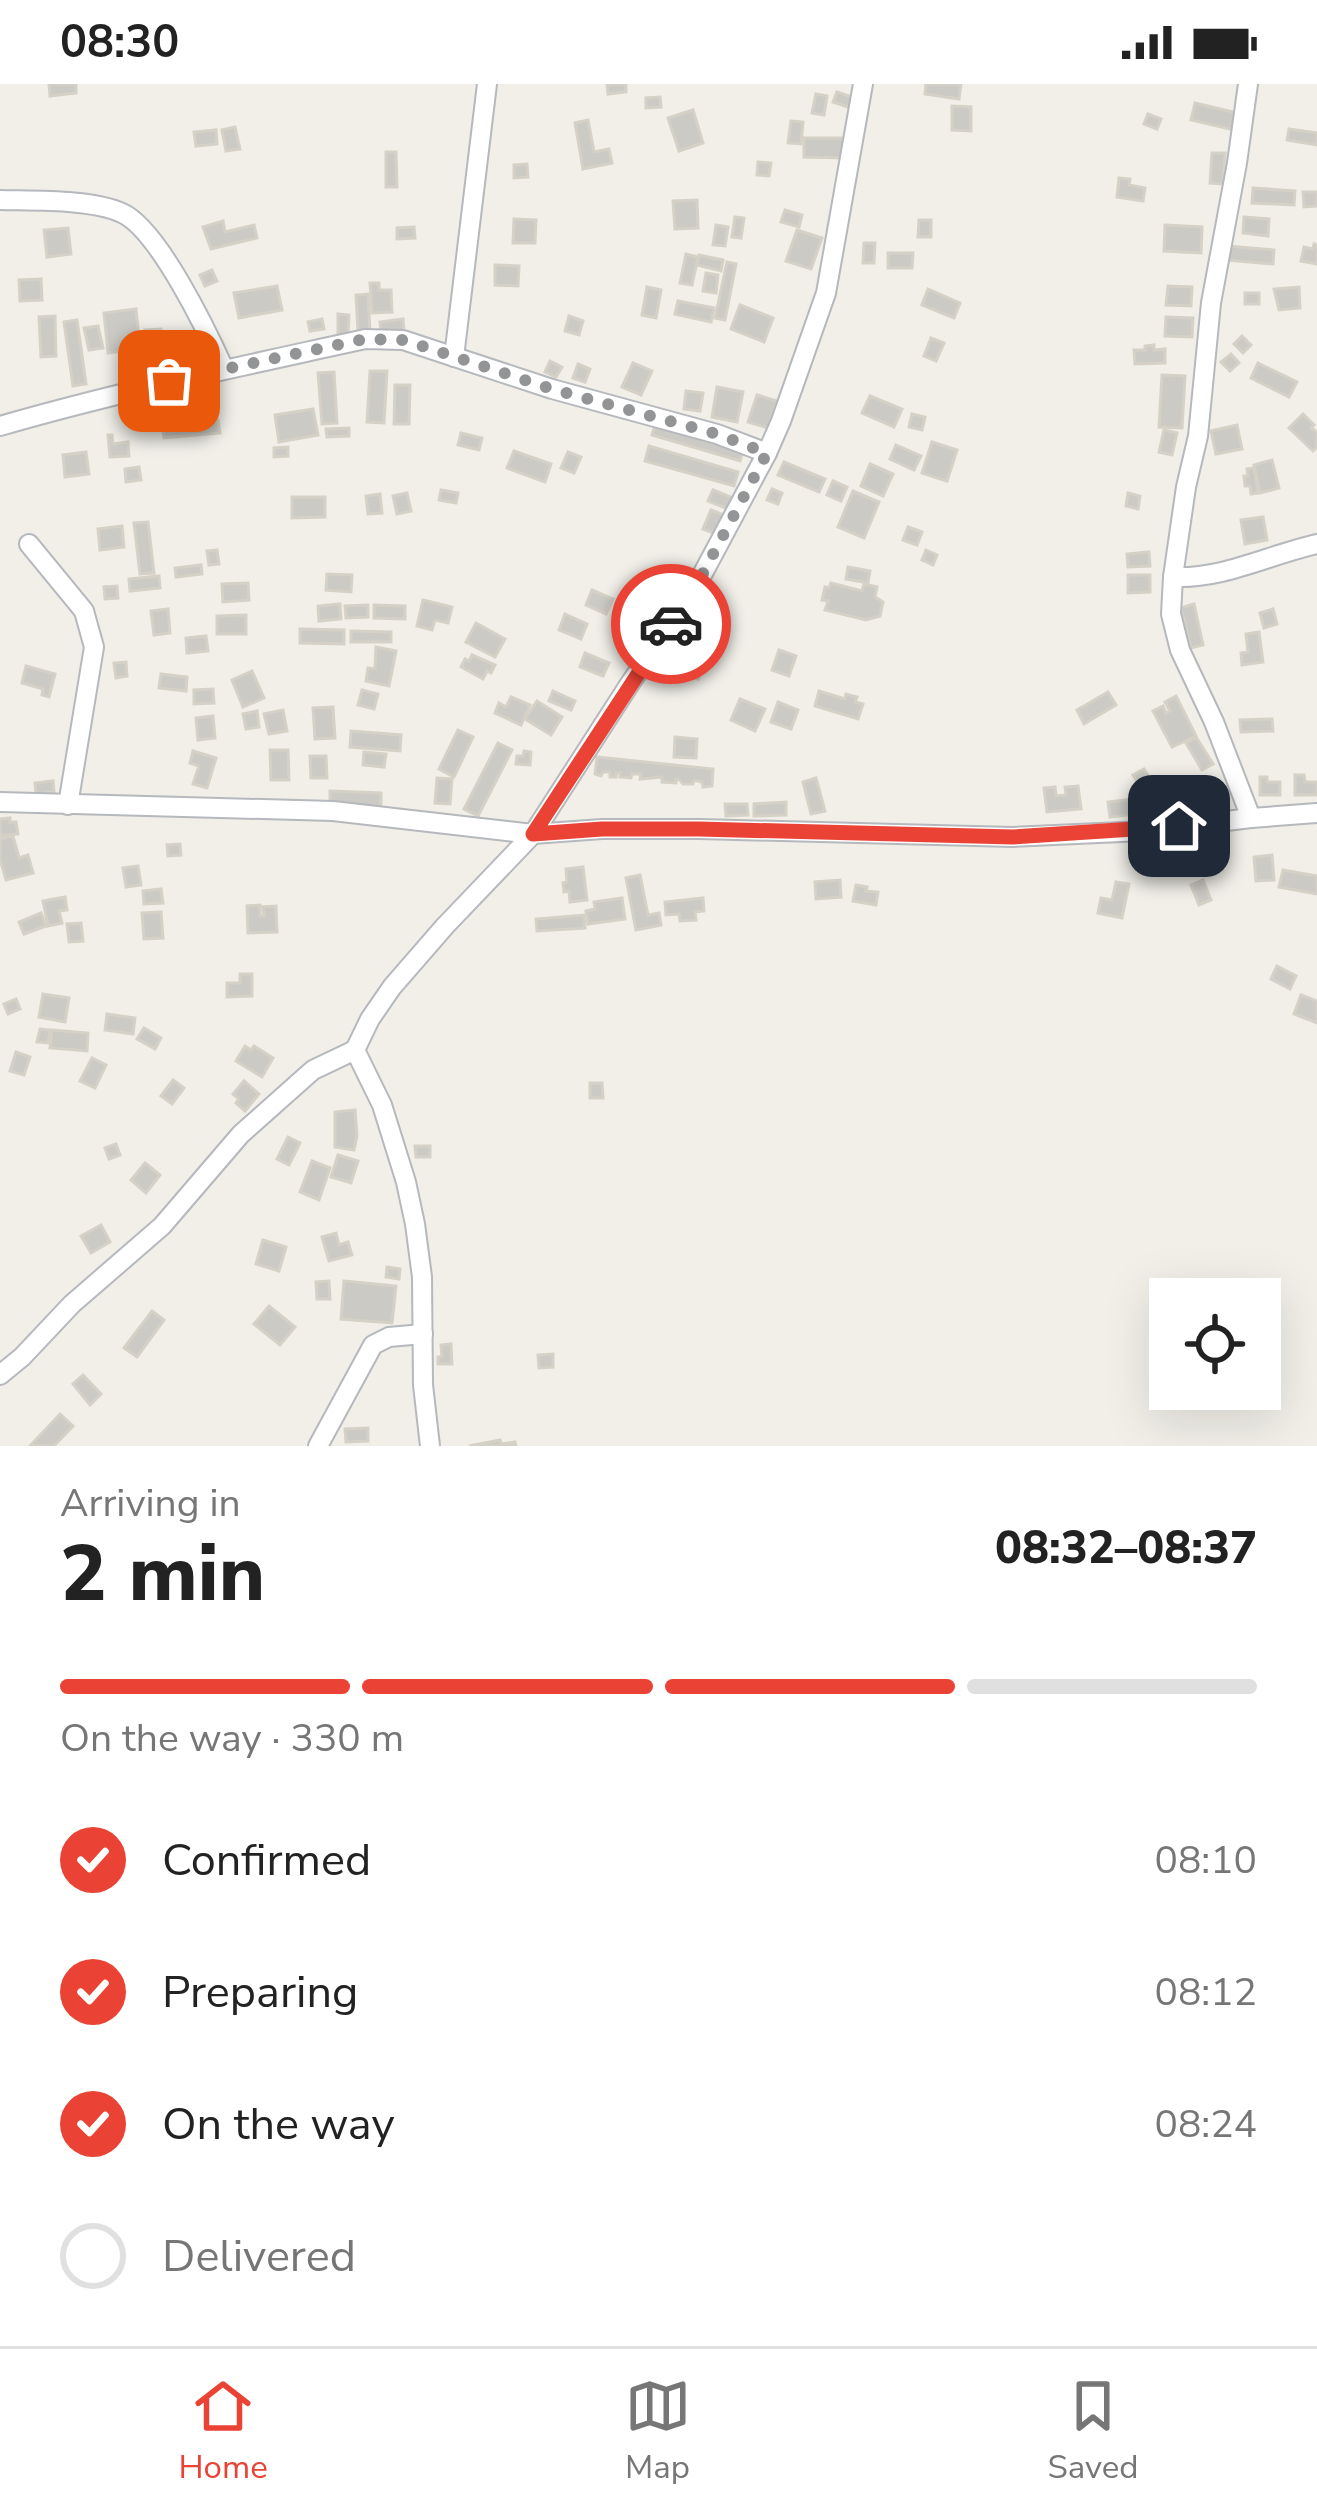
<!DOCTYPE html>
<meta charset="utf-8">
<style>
:root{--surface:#fff;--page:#f6f6f6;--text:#222;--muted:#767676;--line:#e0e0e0;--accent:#ea4335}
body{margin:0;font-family:"Nunito Sans",sans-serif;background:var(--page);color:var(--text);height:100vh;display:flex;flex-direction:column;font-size:45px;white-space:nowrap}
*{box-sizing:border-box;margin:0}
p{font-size:39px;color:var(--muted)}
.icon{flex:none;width:66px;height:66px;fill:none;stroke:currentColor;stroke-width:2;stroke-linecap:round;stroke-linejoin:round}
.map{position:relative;height:1362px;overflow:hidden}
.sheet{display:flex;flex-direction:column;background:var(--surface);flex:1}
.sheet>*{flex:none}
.controls{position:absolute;left:1149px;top:1194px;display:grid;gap:24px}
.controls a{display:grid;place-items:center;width:132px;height:132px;border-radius:0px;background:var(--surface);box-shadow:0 12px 48px #0002;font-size:60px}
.pin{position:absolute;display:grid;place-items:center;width:102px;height:102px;color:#fff;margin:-51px;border-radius:24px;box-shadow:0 6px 18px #0006}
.courier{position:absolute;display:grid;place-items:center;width:120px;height:120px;margin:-60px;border:9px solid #ea4335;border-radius:50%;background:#fff;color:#222;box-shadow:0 3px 15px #0007}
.summary em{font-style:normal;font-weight:800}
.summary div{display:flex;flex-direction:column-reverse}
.summary{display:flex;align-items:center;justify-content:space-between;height:204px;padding:0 60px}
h1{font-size:78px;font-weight:800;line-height:90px}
.bar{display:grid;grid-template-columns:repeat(4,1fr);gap:18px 12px;align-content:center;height:144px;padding:0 60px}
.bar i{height:15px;border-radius:9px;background:var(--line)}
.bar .active{background:var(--accent)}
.bar p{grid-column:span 4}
ol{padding:0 60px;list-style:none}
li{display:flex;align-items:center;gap:36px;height:132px}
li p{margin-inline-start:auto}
li .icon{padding:12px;border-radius:50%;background:var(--accent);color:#fff;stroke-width:4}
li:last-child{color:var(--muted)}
li i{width:66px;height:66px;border:6px solid var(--line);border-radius:50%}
.status{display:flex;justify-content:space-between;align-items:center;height:84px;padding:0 60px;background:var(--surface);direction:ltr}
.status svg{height:33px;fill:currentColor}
.tab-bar{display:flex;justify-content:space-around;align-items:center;height:168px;border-top:3px solid var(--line);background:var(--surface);font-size:33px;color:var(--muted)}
.tab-bar a{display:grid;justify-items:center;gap:6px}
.tab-bar .active{color:var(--accent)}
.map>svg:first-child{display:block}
.building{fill:#cccac5;stroke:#d6d1c6;stroke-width:3}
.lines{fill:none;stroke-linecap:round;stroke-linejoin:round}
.street-casing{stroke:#b5b8bc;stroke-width:22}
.street{stroke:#fff;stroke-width:18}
.done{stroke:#929495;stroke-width:12;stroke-dasharray:0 21.6}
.route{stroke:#ea4335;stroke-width:15}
</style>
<div class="status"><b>08:30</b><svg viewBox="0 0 49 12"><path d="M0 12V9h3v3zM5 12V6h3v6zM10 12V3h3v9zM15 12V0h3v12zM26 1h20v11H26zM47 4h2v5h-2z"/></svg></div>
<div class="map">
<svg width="1317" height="1362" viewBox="0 0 1317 1362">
<rect width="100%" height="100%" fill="#f1efe8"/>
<g class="building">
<path d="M49 0H76V9L50 12Z"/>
<path d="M607 0H626V8L608 10Z"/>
<path d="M926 0H961L959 15 925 10Z"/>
<path d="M837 8 857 15 854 25 833 18Z"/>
<path d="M816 10 827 12 824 31 812 29Z"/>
<path d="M660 13 661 23 646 24V14Z"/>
<path d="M1195 19 1238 29 1234 46 1191 36Z"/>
<path d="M952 22 971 23V47L952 46Z"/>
<path d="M693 26 703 59 679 67 668 34Z"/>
<path d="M1148 30 1161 35 1157 45 1144 40Z"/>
<path d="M588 36 594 68 609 65 612 79 583 85 575 39Z"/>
<path d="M791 37 803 38 801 60 788 59Z"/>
<path d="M235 43 240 65 226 67 222 46Z"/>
<path d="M1289 45 1317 49V61L1287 56Z"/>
<path d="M216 46 217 60 196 62 194 48Z"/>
<path d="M804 54H844V74L804 73Z"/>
<path d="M386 68H396L397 103H386Z"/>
<path d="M1212 69H1225L1223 100 1210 99Z"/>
<path d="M758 78 771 79 769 92 757 91Z"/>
<path d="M527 80 528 93 514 94V81Z"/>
<path d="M1119 94 1130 95 1129 101 1145 104 1143 117 1117 113Z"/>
<path d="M1253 104 1295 107 1294 121 1252 119Z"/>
<path d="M1303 108H1317V122L1304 123Z"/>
<path d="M697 116 698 144 675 145 673 117Z"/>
<path d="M785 126 802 131 799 143 781 138Z"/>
<path d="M735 133 744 134 741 154 732 153Z"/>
<path d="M1244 133 1269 135 1268 152 1243 149Z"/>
<path d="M514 135 536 136 535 159H513Z"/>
<path d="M919 136H931V153H918Z"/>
<path d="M223 137 225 148 254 141 257 154 211 165 203 143Z"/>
<path d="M716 141 728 143 725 162 713 161Z"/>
<path d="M1165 141 1202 143 1201 169 1164 167Z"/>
<path d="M414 143 415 154 397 155V144Z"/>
<path d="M68 144 71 170 47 173 44 146Z"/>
<path d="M797 146 822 154 811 185 786 177Z"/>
<path d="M864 159H875L874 179H863Z"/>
<path d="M1314 160 1317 161V180L1301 177 1304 163 1313 165Z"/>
<path d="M1227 162 1274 166 1273 180 1225 176Z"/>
<path d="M888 169H913L912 184H888Z"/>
<path d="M686 170 698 173 692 201 680 199Z"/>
<path d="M699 171 723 176 721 187 697 181Z"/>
<path d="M727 178 736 180 725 236 715 234Z"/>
<path d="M495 181 519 182 518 202 495 201Z"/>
<path d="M212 186 217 197 205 202 200 191Z"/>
<path d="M706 189 718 191 716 209 703 207Z"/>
<path d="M41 195 42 216 20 217 19 196Z"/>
<path d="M370 199H379V206H391L392 228 372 229Z"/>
<path d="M277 202 282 226 239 234 234 209Z"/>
<path d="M1168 202 1192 203 1191 222 1166 221Z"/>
<path d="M647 203 661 206 656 234 642 231Z"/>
<path d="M1299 203 1300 224 1279 226 1274 205Z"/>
<path d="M928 205 960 219 954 234 922 221Z"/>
<rect x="1245" y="209" width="14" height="11"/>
<path d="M368 210 370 248H358L356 211Z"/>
<path d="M678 217 714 224 711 238 675 230Z"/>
<path d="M740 221 773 234 764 258 731 245Z"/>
<path d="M136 225 140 265 108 269 104 229Z"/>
<path d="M338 230 349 231 348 254 338 253Z"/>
<path d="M55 232 56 272 41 273 39 233Z"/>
<path d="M569 232 583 237 579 251 565 247Z"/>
<path d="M1166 233 1193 234 1192 253 1165 252Z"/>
<path d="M322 235 324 245 310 247 308 238Z"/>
<path d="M403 235 404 247 381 249 380 238Z"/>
<path d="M77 236 86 300 73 302 64 238Z"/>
<path d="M98 242 103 264 89 266 84 244Z"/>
<path d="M161 245 163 276 174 275 175 287 148 289 145 246Z"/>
<path d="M1242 252 1251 261 1243 269 1234 260Z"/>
<path d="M931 254 944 259 936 277 924 272Z"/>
<path d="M1154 261V266L1165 265V279L1135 280 1134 266H1145V262Z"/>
<path d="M1231 270 1239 279 1230 287 1221 278Z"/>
<path d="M550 277 562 283 556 293 545 288Z"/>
<path d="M633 279 652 287 641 311 622 303Z"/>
<path d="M1258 279 1297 298 1289 313 1251 294Z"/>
<path d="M578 280 590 285 585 298 573 294Z"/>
<path d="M370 287H387L384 339 367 338Z"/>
<path d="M334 288 337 339 322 340 318 289Z"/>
<path d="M1162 291 1185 292 1182 344 1159 343Z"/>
<path d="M395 301H410L409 340H394Z"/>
<path d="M717 303 743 308 737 338 712 333Z"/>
<path d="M686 307 703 309 700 327 684 325Z"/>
<path d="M757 311 777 317 768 344 748 338Z"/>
<path d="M870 312 902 325 894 343 862 329Z"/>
<path d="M313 325 318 351 279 358 275 331Z"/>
<path d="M912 330 925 333 922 346 909 343Z"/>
<path d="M1303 330 1314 341 1311 344 1317 348V363L1313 367 1289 344Z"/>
<path d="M218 336 220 349 164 354 162 341Z"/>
<path d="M655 341 743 367 740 377 652 351Z"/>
<path d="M1237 341 1242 365 1216 370 1211 347Z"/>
<path d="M349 344V352L327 353 326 345Z"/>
<path d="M1164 346 1177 349 1172 371 1159 368Z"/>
<path d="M461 349 482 354 479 366 458 361Z"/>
<path d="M108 351H112L113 360 128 358 129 372 110 373Z"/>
<path d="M932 358 957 366 947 397 922 389Z"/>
<path d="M896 361 921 372 914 386 890 375Z"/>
<path d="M649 362 738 388 734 402 645 377Z"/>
<path d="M288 363V372L274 373V364Z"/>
<path d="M514 367 551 380 545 398 507 384Z"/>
<path d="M86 368 89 390 65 393 63 371Z"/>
<path d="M568 368 581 373 574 389 561 384Z"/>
<path d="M1272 376 1279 404 1260 409 1254 381Z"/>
<path d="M784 378 825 395 819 408 778 391Z"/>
<path d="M870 380 893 390 883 412 861 402Z"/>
<path d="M139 383 141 396 126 398 125 385Z"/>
<path d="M1254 384 1258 409 1251 410 1250 402H1245L1244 392H1248L1247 385Z"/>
<path d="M833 397 847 403 841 417 827 411Z"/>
<path d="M772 405 782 409 778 420 767 416Z"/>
<path d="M441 406 458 409 456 419 439 416Z"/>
<path d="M713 406 733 414 728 425 708 417Z"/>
<path d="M853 407 879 418 864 454 838 443Z"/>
<path d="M407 409 411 427 397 430 393 412Z"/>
<path d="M1128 409 1140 412 1138 425 1126 422Z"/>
<path d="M380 410 382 429 368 430 366 412Z"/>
<path d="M292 413H325V433L292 434Z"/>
<path d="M711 426 724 431 716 450 703 445Z"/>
<path d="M1263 433 1267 456 1245 460 1241 436Z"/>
<path d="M148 438 154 489 140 490 134 439Z"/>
<path d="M122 442 124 463 100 466 98 445Z"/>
<path d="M908 443 922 448 917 461 903 456Z"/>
<path d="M217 466 219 480 209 481 207 467Z"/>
<path d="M926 466 937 471 933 481 922 476Z"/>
<path d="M1149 468 1150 482 1128 483 1127 470Z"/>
<path d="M201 481 202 490 176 493 175 484Z"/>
<path d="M848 483 870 487 868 499 846 495Z"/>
<path d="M327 490 352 491 351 508 326 506Z"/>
<path d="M1128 491H1150V508L1128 509Z"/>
<path d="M159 492 160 504 130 507 129 495Z"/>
<path d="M248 499 249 516 223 518 222 500Z"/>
<path d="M831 499 862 507 864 500 877 503 875 513 883 518 880 532 866 536 825 526 828 517 822 516 825 503 829 504Z"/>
<path d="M117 502 118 514 105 515 104 503Z"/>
<path d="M592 506 613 515 606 530 586 521Z"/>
<path d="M712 513 722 517 711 544 700 539Z"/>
<path d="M423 516 452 523 448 539 435 536 432 546 417 542Z"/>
<path d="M340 520 341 535 319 537 318 522Z"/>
<path d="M1194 520 1203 561 1191 564 1181 524Z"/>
<path d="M368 521V533L346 534 345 522Z"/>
<path d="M374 521 405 522V535L374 534Z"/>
<path d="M168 525 170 549 154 551 151 527Z"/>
<path d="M1273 525 1277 540 1264 544 1260 529Z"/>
<path d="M565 530 587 540 581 555 559 546Z"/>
<path d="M246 531V550H217V532Z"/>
<path d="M631 533 645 539 641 548 627 543Z"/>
<path d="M476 539 505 555 495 573 466 558Z"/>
<path d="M300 545 344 546V560L300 559Z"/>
<path d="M351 547 391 548V558H351Z"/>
<path d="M1259 548 1263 578 1242 581 1241 569 1248 568 1246 550Z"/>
<path d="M206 552 208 567 187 569 186 554Z"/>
<path d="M376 563 396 567 389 602 366 597 368 584 375 585Z"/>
<path d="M779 566 796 572 789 592 772 586Z"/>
<path d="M585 569 609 579 603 592 580 583Z"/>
<path d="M472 571 495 581 491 589 487 587 483 595 461 583 465 575 469 577Z"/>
<path d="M680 576 702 585 698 595 676 586Z"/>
<path d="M126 578 127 592 116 594 114 579Z"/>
<path d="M26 582 55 590 49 613 42 611 43 605 22 599Z"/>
<path d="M252 587 264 614 243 623 232 596Z"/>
<path d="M161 590 187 593 186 607 159 604Z"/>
<path d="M213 605 214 619 194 620V606Z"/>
<path d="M362 606 378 610 374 625 358 621Z"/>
<path d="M553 607 575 617 571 626 549 617Z"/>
<path d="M819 607 845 615 846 610 857 613 855 618 863 620 858 635 815 622Z"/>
<path d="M1108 608 1116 621 1084 640 1077 626Z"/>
<path d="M1176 612 1196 652 1172 663 1153 627 1163 622 1166 629 1170 627 1165 618Z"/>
<path d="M511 613 530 621 521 641 495 629 499 619 506 623Z"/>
<path d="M740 615 765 625 755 647 731 636Z"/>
<path d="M537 617 562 633 551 651 525 635Z"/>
<path d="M778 618 798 626 791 645 771 638Z"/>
<path d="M333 623 335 654 315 655 313 624Z"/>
<path d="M283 626 287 647 269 650 264 630Z"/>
<path d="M257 627 259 643 246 645 243 630Z"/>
<path d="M213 632 215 654 198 656 196 634Z"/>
<path d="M1272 635 1273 647 1241 648 1240 636Z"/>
<path d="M458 646 473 653 454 693 439 685Z"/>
<path d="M351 647 401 651 400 667 350 663Z"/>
<path d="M675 653 697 655 696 674 674 673Z"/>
<path d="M1196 653 1213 680 1202 686 1186 659Z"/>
<path d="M498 659 512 666 478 732 464 725Z"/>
<path d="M270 666H288L289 696H271Z"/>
<path d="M193 667 216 674 207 704 193 700 199 682 190 679Z"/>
<path d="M524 667 531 668 530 681 516 680 517 672H523Z"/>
<path d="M364 668 386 670 384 683 363 681Z"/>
<path d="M310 672H326L327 694H311Z"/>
<path d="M597 673 713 685 712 702 703 703 702 698 694 696 693 700H683L680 696 676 695V699L662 698V693L640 695 641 690H632L631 694 620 693V689H616V693H610V688H603L601 692 595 690Z"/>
<path d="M1144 685 1155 702 1144 709 1133 691Z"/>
<path d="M1295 691H1304L1305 698H1317V711H1295Z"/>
<path d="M1260 693H1267V698H1280V711H1260Z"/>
<path d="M437 694 452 695 450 720 435 719Z"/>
<path d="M816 694 825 727 811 730 803 698Z"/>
<path d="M53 697 54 708 36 710 35 699Z"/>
<path d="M1078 702 1081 725 1047 728 1044 704 1055 703 1056 712 1066 711 1065 703Z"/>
<path d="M330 707 381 709V723L330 721Z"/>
<path d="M1141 710 1143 729 1110 733 1108 718 1134 715 1133 711Z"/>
<path d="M786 718V731L754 732V720Z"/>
<path d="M725 720H747L748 731 726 732Z"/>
<path d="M10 734V738H16L18 750 0 752V735Z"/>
<path d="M13 752 19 774 28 771 33 789 6 796 0 775V755Z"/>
<path d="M180 760 181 771 168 772 167 761Z"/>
<path d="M1272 771 1274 796 1256 797 1254 773Z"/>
<path d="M138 782 141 801 126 803 123 784Z"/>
<path d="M583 783 587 816 570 818 569 807 564 808 563 799 567 798 566 785Z"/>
<path d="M1283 786 1317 792V810L1279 803Z"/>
<path d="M640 791 648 831 659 829 661 841 636 846 626 794Z"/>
<path d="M840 796 841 813 816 815 815 798Z"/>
<path d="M1203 796 1211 816 1199 821 1191 801Z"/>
<path d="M1116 798 1129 800 1122 834 1098 829 1101 814 1112 816Z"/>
<path d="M856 801 867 803 866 807 878 808 876 821 853 817Z"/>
<path d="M161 805 163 819 144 820 143 807Z"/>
<path d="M65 813 67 826 59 827 62 839 48 842 43 817Z"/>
<path d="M622 814 625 835 588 840 586 827 595 825 594 818Z"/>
<path d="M703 814 704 827 695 828 696 836 680 837 679 830 666 831 665 818Z"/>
<path d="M260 821V832H264L263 823 276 822 277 848 248 849 247 822Z"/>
<path d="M161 828 163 854 144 855 142 829Z"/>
<path d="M41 829 46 842 24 850 19 838Z"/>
<path d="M584 831 585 844 537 847 536 835Z"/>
<path d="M81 839 83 857 69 858 67 840Z"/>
<path d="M1277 882 1296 892 1290 905 1271 895Z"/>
<path d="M240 890H252V912L227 913V899H240Z"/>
<path d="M43 910 69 914 65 938 39 933Z"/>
<path d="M1301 911 1317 917V939L1294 930Z"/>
<path d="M16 915 20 925 8 930 4 920Z"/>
<path d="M107 930 135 934 133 950 105 946Z"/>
<path d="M144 944 161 954 155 965 137 955Z"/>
<path d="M40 945 50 946 48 959 37 958Z"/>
<path d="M52 946 88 949 87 967 50 964Z"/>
<path d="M245 962 251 966 254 962 273 974 262 993 236 977Z"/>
<path d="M16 968 30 973 24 991 10 987Z"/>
<path d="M92 974 106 981 95 1004 80 997Z"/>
<path d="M173 996 184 1004 172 1020 161 1012Z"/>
<path d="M244 997 259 1010 245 1027 236 1019 239 1015 233 1010Z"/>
<path d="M590 999H602L603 1014H590Z"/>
<path d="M355 1026 357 1052 354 1066 335 1063V1028Z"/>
<path d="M288 1053 300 1059 289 1081 277 1075Z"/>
<path d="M116 1060 120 1071 109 1075 105 1064Z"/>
<path d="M415 1062H430V1073H416Z"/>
<path d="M338 1071 358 1077 351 1099 331 1093Z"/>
<path d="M312 1077 330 1084 319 1116 300 1108Z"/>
<path d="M145 1079 160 1091 146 1109 131 1096Z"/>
<path d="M101 1141 110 1158 91 1169 81 1152Z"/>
<path d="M336 1149 339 1161 348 1158 352 1171 329 1177 322 1153Z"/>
<path d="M263 1156 286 1163 279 1187 256 1180Z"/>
<path d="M387 1183 400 1185 399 1195 386 1193Z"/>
<path d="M329 1197 330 1215H317L316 1198Z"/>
<path d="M344 1197 396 1202 392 1239 341 1235Z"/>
<path d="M269 1222 295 1243 280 1261 254 1240Z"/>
<path d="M152 1227 164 1236 137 1273 124 1264Z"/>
<path d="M451 1260 452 1280H438V1273H442L441 1261Z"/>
<path d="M553 1270V1283L539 1284 538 1271Z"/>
<path d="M83 1291 101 1310 90 1321 73 1300Z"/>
<path d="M60 1330 73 1342 54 1362H30Z"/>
<path d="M368 1344V1357L346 1358 345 1345Z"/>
<path d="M500 1356 501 1360 515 1358 516 1362H469Z"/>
</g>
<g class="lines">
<defs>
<g id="street">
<path d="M1248 0 1237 79 1211 219 1198 352 1186 403 1173 493C1224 495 1268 471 1317 460"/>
<path d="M0 116C33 117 92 115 122 129 158 145 207 247 224 285"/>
<path d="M454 273 487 0"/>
<path d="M0 342C121 307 243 282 365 255L403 256 552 305 717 350 767 369"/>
<path d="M29 460 84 527 94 563 68 721"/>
<path d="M1173 493 1171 530 1180 566 1214 638 1251 734"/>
<path d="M0 718 333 727 533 750 602 745H699L1013 753 1143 747 1251 734 1317 729"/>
<path d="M0 1291 22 1273 72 1220 162 1142 241 1050 313 986 355 966"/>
<path d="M318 1362 373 1261 389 1253 423 1250"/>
<path d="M430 1362 423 1301 422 1193 415 1140 406 1098 382 1021 355 966 370 935 392 903 445 842 533 750 631 598 694 506 767 369 781 337 826 209 863 0"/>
</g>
</defs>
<use href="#street" class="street-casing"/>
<use href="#street" class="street"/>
</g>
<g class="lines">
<path class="done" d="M169 297 365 255 404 256 552 305 717 350 767 369 694 506 671 540"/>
<path class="route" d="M671 540 533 750 602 745H699L1013 753 1179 742"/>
</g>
</svg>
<div class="controls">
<a><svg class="icon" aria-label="locate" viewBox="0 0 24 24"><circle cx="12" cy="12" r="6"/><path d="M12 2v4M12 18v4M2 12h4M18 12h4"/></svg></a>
</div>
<div class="pin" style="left:169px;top:297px;background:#ea580c"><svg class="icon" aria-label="bag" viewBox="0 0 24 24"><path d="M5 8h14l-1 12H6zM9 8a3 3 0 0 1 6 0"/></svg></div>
<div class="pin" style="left:1179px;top:742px;background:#1f2937"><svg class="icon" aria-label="home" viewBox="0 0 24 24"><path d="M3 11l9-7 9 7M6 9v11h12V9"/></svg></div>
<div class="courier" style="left:671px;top:540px"><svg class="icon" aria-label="car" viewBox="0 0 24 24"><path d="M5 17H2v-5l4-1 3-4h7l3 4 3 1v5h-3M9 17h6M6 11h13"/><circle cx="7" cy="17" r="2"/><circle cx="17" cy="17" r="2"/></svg></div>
</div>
<section class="sheet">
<div class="summary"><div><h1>2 min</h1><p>Arriving in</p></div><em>08:32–08:37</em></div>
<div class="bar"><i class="active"></i><i class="active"></i><i class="active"></i><i></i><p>On the way · 330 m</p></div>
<ol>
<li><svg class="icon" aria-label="check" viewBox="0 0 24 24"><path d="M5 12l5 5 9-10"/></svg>Confirmed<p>08:10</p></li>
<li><svg class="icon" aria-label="check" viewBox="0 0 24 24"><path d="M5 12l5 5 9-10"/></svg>Preparing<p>08:12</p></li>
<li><svg class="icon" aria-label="check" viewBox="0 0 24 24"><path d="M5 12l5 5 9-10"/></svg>On the way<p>08:24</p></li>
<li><i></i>Delivered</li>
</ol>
</section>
<nav class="tab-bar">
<a class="active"><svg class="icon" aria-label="home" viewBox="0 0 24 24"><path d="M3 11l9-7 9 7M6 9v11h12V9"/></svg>Home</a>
<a><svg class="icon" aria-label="map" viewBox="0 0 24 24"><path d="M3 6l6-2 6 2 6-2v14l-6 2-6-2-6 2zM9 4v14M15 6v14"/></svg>Map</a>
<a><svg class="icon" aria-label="saved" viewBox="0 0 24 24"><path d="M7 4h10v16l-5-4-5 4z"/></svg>Saved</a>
</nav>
